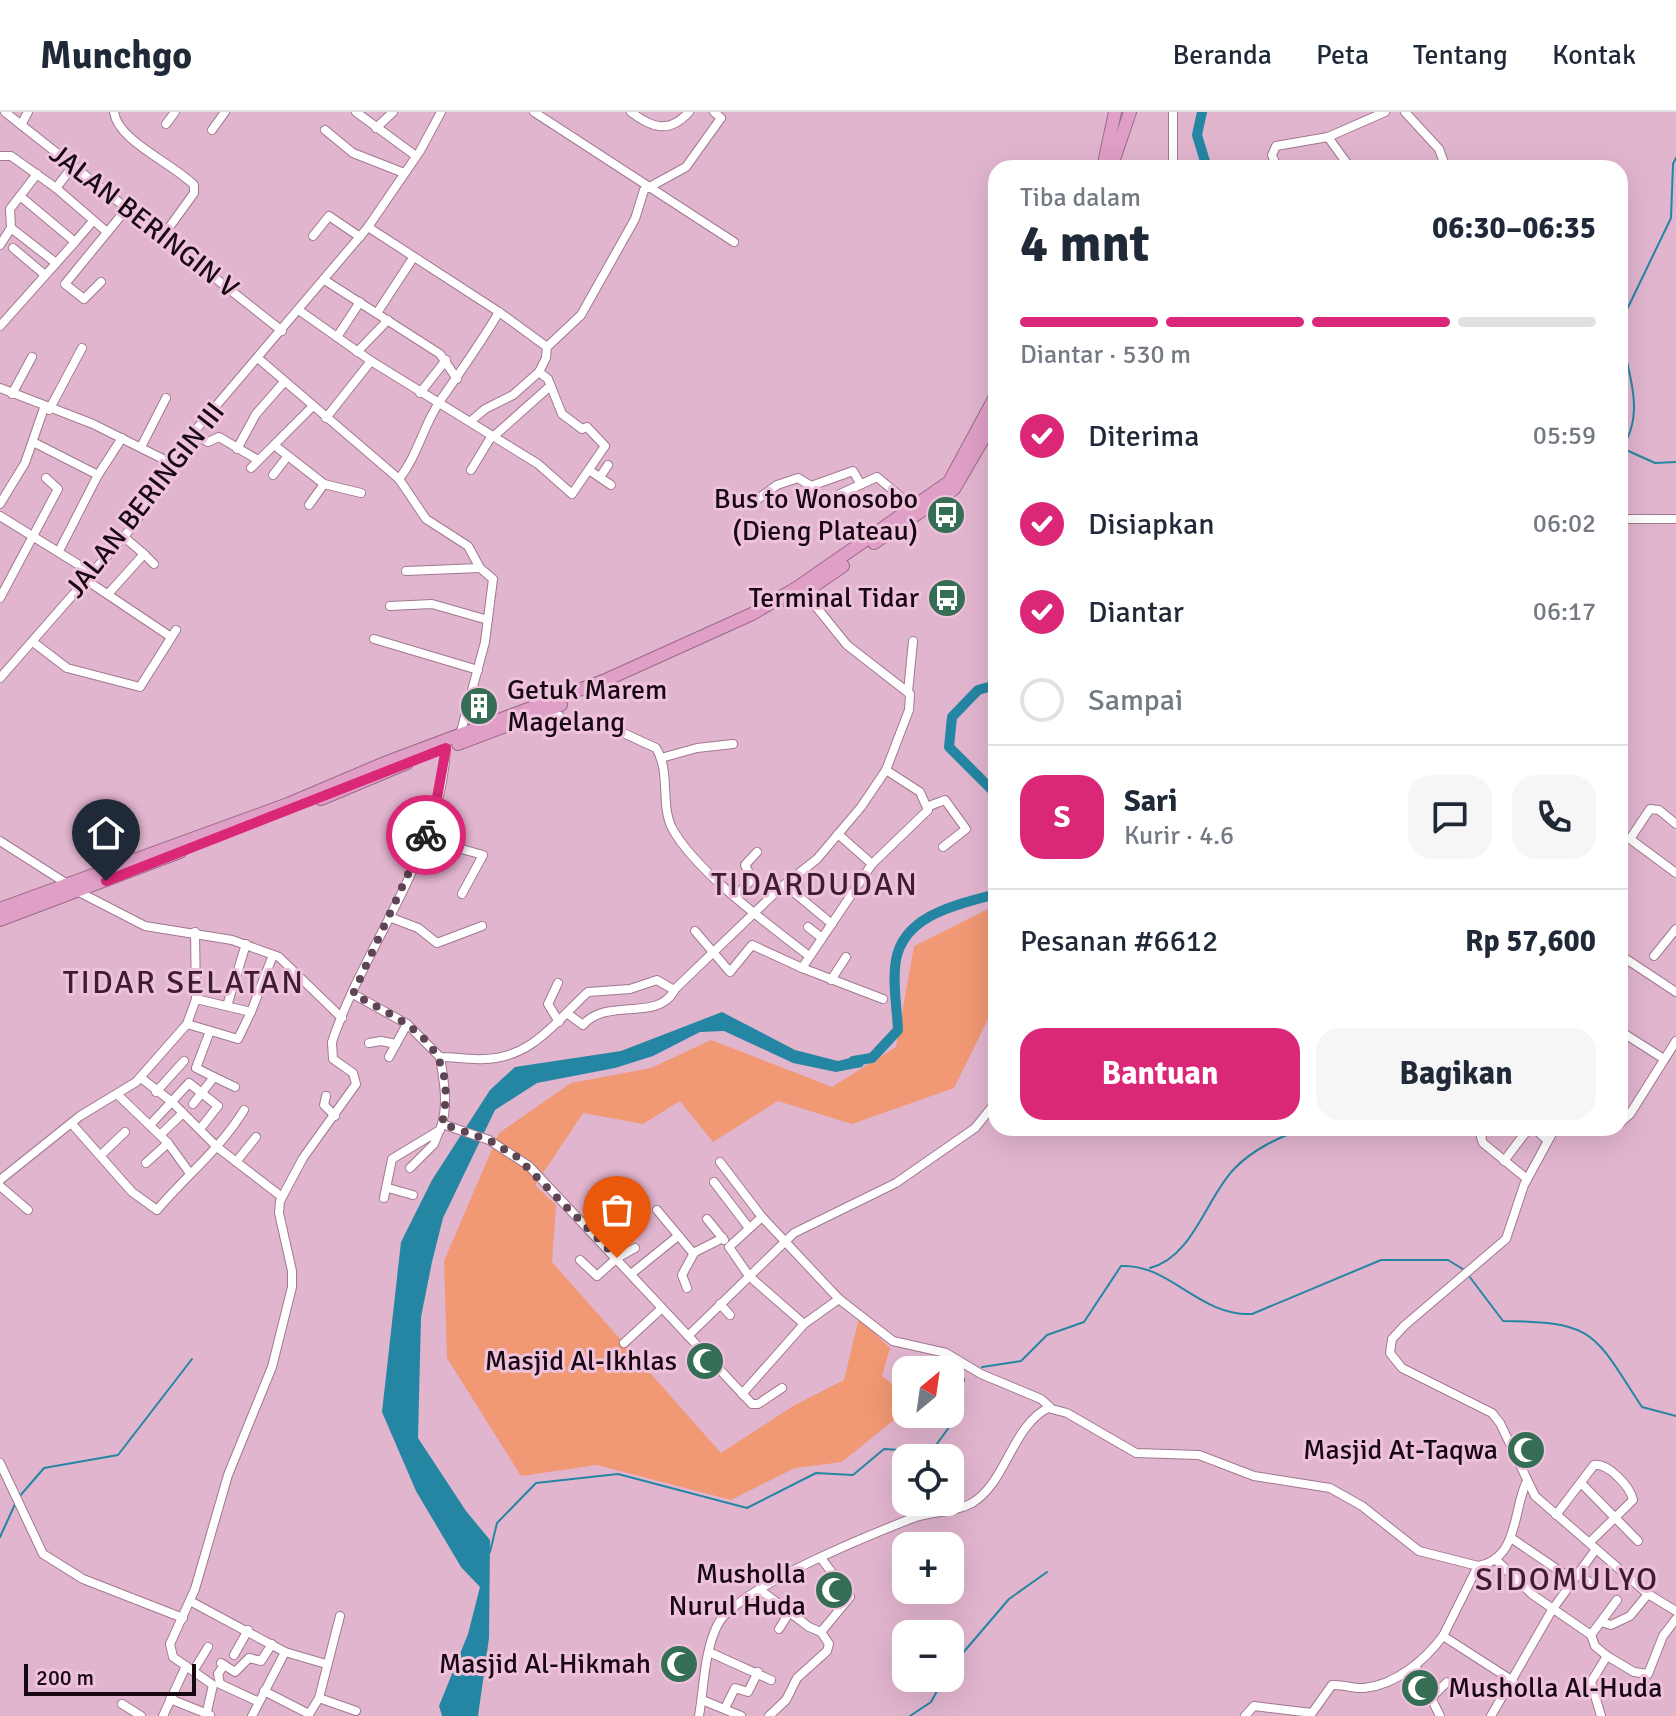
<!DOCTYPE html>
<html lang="id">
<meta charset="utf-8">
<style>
:root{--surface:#fff;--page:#f6f6f7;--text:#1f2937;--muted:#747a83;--line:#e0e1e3;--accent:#db2777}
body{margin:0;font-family:Signika,sans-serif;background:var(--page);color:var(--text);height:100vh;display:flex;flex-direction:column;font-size:30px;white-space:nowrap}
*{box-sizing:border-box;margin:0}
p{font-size:26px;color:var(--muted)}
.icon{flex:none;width:44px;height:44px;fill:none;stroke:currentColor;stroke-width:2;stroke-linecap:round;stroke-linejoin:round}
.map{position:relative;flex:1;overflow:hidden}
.panel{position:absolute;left:988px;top:48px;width:640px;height:976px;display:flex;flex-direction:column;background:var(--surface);border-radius:24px;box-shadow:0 8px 32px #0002}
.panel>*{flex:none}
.needle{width:52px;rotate:29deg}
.fabs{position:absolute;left:892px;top:1244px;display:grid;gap:16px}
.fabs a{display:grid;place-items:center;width:72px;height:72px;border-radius:16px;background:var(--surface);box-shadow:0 8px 32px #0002;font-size:40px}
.scale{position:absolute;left:24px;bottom:20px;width:172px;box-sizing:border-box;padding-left:8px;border:4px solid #170811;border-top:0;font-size:22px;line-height:28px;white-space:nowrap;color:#170811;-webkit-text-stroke:6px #efc2dc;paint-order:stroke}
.pin{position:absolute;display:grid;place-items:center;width:68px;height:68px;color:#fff;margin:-82px -34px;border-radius:50% 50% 50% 0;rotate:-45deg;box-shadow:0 0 8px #0007}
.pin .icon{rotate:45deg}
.courier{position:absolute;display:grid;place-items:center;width:80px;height:80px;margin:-40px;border:6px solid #db2777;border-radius:50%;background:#fff;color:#222;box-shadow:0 2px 10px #0007}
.summary em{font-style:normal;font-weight:700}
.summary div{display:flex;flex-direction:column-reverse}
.summary{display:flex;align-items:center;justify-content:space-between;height:136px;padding:0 32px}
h1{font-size:52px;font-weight:700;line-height:60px}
.bar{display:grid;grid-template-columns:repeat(4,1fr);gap:12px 8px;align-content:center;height:96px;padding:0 32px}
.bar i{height:10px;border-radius:6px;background:var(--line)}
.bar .current{background:var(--accent)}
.bar p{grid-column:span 4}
.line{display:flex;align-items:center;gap:20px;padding:0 32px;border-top:2px solid var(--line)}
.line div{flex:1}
.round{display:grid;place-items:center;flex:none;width:84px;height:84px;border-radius:24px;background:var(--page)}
ol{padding:0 32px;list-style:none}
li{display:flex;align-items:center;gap:24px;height:88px}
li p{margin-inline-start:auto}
li .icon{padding:8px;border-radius:50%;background:var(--accent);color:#fff;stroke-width:4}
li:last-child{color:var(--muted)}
li i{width:44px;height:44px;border:4px solid var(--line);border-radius:50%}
.primary-button{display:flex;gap:16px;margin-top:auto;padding:16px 32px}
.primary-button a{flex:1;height:92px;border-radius:24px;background:var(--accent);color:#fff;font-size:32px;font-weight:700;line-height:92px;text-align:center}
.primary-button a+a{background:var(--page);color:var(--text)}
header{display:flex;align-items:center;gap:48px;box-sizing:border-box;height:112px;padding:0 40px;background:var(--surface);border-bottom:2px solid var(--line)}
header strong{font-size:38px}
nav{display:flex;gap:44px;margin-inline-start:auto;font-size:28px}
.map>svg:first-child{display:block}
.green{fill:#f19874}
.water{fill:#2586a3}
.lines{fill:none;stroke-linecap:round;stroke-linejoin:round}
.stream{stroke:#2586a3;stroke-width:2}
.river{stroke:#2586a3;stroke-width:10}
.minor-casing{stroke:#a17890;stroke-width:10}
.highway-casing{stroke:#9a6a87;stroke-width:14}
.minor{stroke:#fff;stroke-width:8}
.highway{stroke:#e09fc6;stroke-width:12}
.done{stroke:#5e4554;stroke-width:8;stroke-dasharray:0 14.4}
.route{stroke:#db2777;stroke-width:10}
.labels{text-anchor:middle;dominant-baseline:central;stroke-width:6;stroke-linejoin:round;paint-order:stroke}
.street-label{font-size:28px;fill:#170811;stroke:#efc2dc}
.poi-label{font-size:28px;fill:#170811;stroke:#efc2dc;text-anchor:end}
.quarter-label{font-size:32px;letter-spacing:2px;fill:#3e1c31;stroke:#efc2dc}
</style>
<header>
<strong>Munchgo</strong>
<nav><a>Beranda</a><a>Peta</a><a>Tentang</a><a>Kontak</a></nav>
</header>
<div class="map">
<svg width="1676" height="1604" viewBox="0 0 1676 1604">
<rect width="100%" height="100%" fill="#e2b5cf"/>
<path class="green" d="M996 793V891L954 976 852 1012 778 989 713 1030 680 989 643 1012 583 1001 535 1073 556 1093 552 1150 721 1341 793 1294 844 1268 859 1206 890 1236 882 1264 906 1283V1298L842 1350 795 1356 731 1388 597 1353 521 1364 447 1246 444 1149 499 1021 571 971 651 956 711 928 832 975 896 935 914 834Z"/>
<path class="water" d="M722 900 795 938 838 949 870 941 862 955 836 960 793 951 724 919 700 920 653 944 615 956 537 971 495 998 443 1106 432 1150 421 1205 418 1326 466 1399 490 1428 489 1526 478 1604H442L439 1594 468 1522 480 1475 461 1455 416 1379 382 1300 401 1130 432 1068 490 978 515 955 621 939Z"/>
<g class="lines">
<g class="stream">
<path d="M1620 212 1671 106 1673 52 1676 46"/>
<path d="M1620 221C1628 259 1647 304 1620 338"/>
<path d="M1624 337 1655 351 1676 350"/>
<path d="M1150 1156C1193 1145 1206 1086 1234 1057 1253 1037 1278 1026 1304 1016"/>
<path d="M1469 1164 1503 1209C1597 1210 1593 1221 1642 1295L1676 1304"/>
<path d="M982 1255 1021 1249 1047 1223 1084 1210 1121 1154C1169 1151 1200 1205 1252 1202L1381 1148H1448L1466 1159"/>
<path d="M19 1385 44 1356 118 1343 192 1247"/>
<path d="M0 1425 16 1390"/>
<path d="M490 1440 497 1411 536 1371 618 1362 747 1396 816 1361 853 1363 884 1337 931 1340 955 1307 964 1267"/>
<path d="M950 1556 1009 1487 1047 1460"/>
<path d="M910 1604 931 1590 944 1566"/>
</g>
<g class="river">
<path d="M1202 0 1197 23 1207 56"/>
<path d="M996 573 978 578 952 605 949 635 996 682"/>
<path d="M853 949 872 946 898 918C897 896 892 869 896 848 904 802 960 792 996 782"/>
</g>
<defs>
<g id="minor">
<path d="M5 0 282 219"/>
<path d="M114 0C118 29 171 50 194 73V81L163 124"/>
<path d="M356 0 416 44"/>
<path d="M534 0 734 130"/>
<path d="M631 0C652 16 669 22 689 0"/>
<path d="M1405 0 1439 37 1446 56"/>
<path d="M166 12 175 0"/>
<path d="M21 13 28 0"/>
<path d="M376 16 393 0"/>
<path d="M212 18 225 0"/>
<path d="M325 18 353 41 404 61"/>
<path d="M1328 25 1346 50 1347 56"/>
<path d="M0 44H11L56 76"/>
<path d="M73 54 56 76 107 120"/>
<path d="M1173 56V0"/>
<path d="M1277 56 1272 43 1276 34 1328 25 1385 0"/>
<path d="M368 115 499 200C481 231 460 260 440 289 423 314 418 343 399 367"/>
<path d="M11 116 56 151"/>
<path d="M313 124 329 104 360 125"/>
<path d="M75 130 93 109"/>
<path d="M0 133 11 116 10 97 37 62"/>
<path d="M13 136 45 163"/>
<path d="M326 169 440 242 457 267"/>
<path d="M101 170 84 187 65 172 128 95"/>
<path d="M300 199 371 249"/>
<path d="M499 200 547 235 581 203 635 107 644 78 686 55 721 6 714 0"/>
<path d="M377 201 413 146"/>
<path d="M0 214 75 130 20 84"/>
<path d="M337 225 360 190"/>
<path d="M357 240 388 208"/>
<path d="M259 247 399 367 426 407 468 434 480 456 493 467 485 530 460 623"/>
<path d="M0 276 93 312 173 352"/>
<path d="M420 281 446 248"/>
<path d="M12 282 32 245"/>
<path d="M49 298 82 236"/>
<path d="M326 306 371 249 538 352 572 382 605 334 587 315 582 317 562 302 548 267 539 260 546 246 547 235"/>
<path d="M471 309 485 297 513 283 539 260"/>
<path d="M193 321 208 330 219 325 258 348"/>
<path d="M494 324 548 276"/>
<path d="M33 330 98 363 59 439"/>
<path d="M274 333 324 372 361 381"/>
<path d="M141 335 166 286"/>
<path d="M237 337 256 302 284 270"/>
<path d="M251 356 313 294"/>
<path d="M471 358 491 325"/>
<path d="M589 358 611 373"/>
<path d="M98 363 122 326"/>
<path d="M273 363 287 345"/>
<path d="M600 365 608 353"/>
<path d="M838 383 877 365 913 395"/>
<path d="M755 389 777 373 798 366 811 374 853 359 860 371"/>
<path d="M0 392 25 351 44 296"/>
<path d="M309 393 324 372"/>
<path d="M0 404 92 461"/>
<path d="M1620 407H1676"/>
<path d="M144 442 154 452"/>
<path d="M406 459 480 456"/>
<path d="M86 468 171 525"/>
<path d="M109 481 144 442 124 425"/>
<path d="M0 486 58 377 46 366"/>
<path d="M390 494 432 492 488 508"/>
<path d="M374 527 478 558"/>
<path d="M33 530 67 556 140 575 176 518"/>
<path d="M0 566 133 414 193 321 368 115 420 39 441 0"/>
<path d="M908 580 913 529"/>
<path d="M551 597 568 611 606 613 656 636C671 660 660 692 672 716 695 759 769 813 809 844"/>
<path d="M661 646 697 636 733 632"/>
<path d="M1620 692 1622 691"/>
<path d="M929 694 945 688 966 717 943 735"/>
<path d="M1676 712 1659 698 1650 697 1630 727 1676 761"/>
<path d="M838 722 872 752"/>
<path d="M0 729 69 773"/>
<path d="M416 749 442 754 458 736 483 743 462 782"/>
<path d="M785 773 832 812"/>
<path d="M79 780 145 814 232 828 279 845 342 906"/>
<path d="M736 784 752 767 745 753 757 740"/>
<path d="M389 805 418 816 437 831 482 814"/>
<path d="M808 815 822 826"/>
<path d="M695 819 730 860 752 833 802 856 872 752 928 698 920 680 886 658"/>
<path d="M1620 843 1676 880"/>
<path d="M1654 844 1676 817"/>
<path d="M802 856 883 887"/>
<path d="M831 868 846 845"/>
<path d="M558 871 548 892 559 910"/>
<path d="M353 882 407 912 440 945C454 945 470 948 484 947 532 946 555 910 588 880L630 877 657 868 674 878 779 777 817 747 861 695 886 658 909 598 910 582 847 533 805 481"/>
<path d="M196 887 251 900 273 843"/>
<path d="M227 894 246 832"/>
<path d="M568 902 583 913C607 885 657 910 674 879"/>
<path d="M187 912 238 927 251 900"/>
<path d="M1620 919 1664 947"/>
<path d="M369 931 381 929 396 932"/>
<path d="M389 945 407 912"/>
<path d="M214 965 235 975"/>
<path d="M141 966 172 990 217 1035 282 1085"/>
<path d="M156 980 184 949"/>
<path d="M118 983 168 1031 189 1060"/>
<path d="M326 984 324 993 335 1004"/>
<path d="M193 992 214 965 196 956 210 919"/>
<path d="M1620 1011 1630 1002 1676 929"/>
<path d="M72 1012 132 1080 157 1098C186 1064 221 1036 244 998"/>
<path d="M442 1012 489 1028 529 1054 752 1292H758L782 1276"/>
<path d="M150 1013 189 971 218 994 200 1017"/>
<path d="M1486 1016 1481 1025 1483 1031 1527 1067"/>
<path d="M1534 1016 1547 1028"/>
<path d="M1555 1016 1524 1073 1506 1127 1404 1214 1392 1227 1390 1241 1402 1256 1492 1301 1500 1311 1535 1384 1648 1482 1676 1499"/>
<path d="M160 1023 183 1001"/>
<path d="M101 1043 125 1020"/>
<path d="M1504 1049 1529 1016"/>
<path d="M236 1050 256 1025"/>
<path d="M720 1050 762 1105 729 1135 749 1164 804 1212 839 1187"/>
<path d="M146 1051 168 1031"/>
<path d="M410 1056 434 1032 439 1019"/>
<path d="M0 1068 80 1004 136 970 187 912 196 887 195 820"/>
<path d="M714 1070 749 1116"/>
<path d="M0 1074 28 1098"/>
<path d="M388 1076 413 1083"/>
<path d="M384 1086 392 1047 440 1018C449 995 444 969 440 945"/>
<path d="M657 1098 693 1141 723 1126"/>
<path d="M762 1105 839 1187 893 1229 946 1241 981 1262 1041 1287 1050 1295"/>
<path d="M707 1107 724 1128"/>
<path d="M580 1148 597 1164 617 1146 635 1136"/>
<path d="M631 1162 678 1124"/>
<path d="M687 1176 682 1163 694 1141"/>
<path d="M720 1192 730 1203"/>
<path d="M688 1224 794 1121 896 1071 975 1016 996 990"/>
<path d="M624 1231 661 1197"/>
<path d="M742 1282 804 1212"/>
<path d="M0 1351 43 1442 83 1467 183 1506"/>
<path d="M1581 1371 1638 1429"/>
<path d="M1556 1403 1594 1353C1608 1351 1630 1374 1633 1388L1589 1431"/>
<path d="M1511 1426 1573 1468"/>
<path d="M1495 1447 1533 1483 1591 1523 1617 1488"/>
<path d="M1578 1462 1592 1472"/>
<path d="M759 1477 809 1515 821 1520 850 1485 821 1446"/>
<path d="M190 1489 285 1540 326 1552"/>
<path d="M1601 1510 1611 1513 1630 1504 1648 1482"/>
<path d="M779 1517 789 1501"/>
<path d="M1591 1523 1595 1534 1607 1544 1591 1570 1601 1604"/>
<path d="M709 1540 771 1568"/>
<path d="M234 1543 248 1518"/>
<path d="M1607 1544 1634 1560 1648 1562 1663 1524 1676 1507"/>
<path d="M221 1551 235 1560 249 1546 261 1549 272 1532"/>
<path d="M224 1553 218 1562 220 1572 259 1590"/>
<path d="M1415 1553 1440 1604"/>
<path d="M194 1558 208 1535"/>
<path d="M1513 1569 1443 1524 1478 1454C1518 1447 1513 1400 1526 1371"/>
<path d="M264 1579 309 1602"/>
<path d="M319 1586 356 1599"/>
<path d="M1431 1586 1447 1570 1461 1577"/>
<path d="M170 1587 210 1603"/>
<path d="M702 1588 741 1604"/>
<path d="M122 1592 141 1604"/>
<path d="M725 1596 735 1576 748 1580 758 1560"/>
<path d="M163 1604 186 1554"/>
<path d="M206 1604 213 1573 173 1545 170 1532 195 1477 228 1363 272 1255 292 1175V1159L279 1101 280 1089 303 1046 356 972 353 961 333 947 332 930C365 831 441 743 446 636"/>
<path d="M252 1604 285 1540"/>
<path d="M308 1604 319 1586 340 1504"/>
<path d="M699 1604C704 1575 704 1541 717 1514 734 1477 872 1422 913 1406 932 1399 954 1401 972 1391 1006 1371 1012 1314 1048 1296L1067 1301 1136 1341 1199 1343 1254 1364 1330 1376 1362 1394 1419 1439 1478 1454"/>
<path d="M769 1604 786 1588 797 1566 827 1539 829 1532 821 1520"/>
<path d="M1245 1604 1254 1594 1312 1601 1332 1573C1343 1572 1353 1577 1364 1576 1396 1573 1425 1548 1443 1524"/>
<path d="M1491 1604 1552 1498 1596 1437"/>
</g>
<g id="highway">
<path d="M1103 56 1115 0"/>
<path d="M1111 56 1130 0"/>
<path d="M874 431 954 377 996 305"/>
<path d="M789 491 843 454"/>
<path d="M458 632 561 593"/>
<path d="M321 687 407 651"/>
<path d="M0 797 288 692 387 650 608 567 752 502 798 475 949 370 996 283"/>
<path d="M0 808 180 740"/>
</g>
</defs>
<use href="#minor" class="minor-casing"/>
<use href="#highway" class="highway-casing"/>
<use href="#minor" class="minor"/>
<use href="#highway" class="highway"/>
</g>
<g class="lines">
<path class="done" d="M426 723 353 882C413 914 459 933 442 1012L489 1028 517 1045 617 1146"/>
<path class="route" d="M106 769 446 636 435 697 426 723"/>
</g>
<defs>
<symbol id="bus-disc" viewBox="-11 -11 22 22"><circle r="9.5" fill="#366e55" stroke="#efc2dc"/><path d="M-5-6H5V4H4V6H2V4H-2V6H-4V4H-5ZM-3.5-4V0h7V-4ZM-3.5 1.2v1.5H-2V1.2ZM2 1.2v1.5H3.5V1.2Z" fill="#fff"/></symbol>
<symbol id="building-disc" viewBox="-11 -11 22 22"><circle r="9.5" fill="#366e55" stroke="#efc2dc"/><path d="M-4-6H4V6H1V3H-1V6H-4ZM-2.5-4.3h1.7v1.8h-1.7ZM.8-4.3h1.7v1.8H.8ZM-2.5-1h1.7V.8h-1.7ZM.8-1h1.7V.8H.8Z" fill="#fff"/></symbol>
<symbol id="mosque-disc" viewBox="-11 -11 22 22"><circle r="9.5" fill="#366e55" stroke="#efc2dc"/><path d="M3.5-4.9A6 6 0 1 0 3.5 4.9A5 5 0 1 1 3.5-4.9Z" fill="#fff"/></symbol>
</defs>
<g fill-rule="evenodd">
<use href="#bus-disc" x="924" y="381" width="44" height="44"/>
<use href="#bus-disc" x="925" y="464" width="44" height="44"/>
<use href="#building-disc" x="457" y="572" width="44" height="44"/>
<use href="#mosque-disc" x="683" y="1227" width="44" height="44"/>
<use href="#mosque-disc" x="1504" y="1316" width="44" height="44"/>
<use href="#mosque-disc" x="812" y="1456" width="44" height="44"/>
<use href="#mosque-disc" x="657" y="1530" width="44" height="44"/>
<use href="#mosque-disc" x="1398" y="1554" width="44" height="44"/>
</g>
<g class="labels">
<g class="street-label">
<text transform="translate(144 109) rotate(38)">JALAN BERINGIN V</text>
<text transform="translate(145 388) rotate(-52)">JALAN BERINGIN III</text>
</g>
<g class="poi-label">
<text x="918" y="387">Bus to Wonosobo<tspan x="918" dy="32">(Dieng Plateau)</tspan></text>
<text x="919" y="486">Terminal Tidar</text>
<text x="507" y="578" text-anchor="start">Getuk Marem<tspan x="507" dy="32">Magelang</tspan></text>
<text x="677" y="1249">Masjid Al-Ikhlas</text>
<text x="1498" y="1338">Masjid At-Taqwa</text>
<text x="806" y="1462">Musholla<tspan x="806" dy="32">Nurul Huda</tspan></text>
<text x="651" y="1552">Masjid Al-Hikmah</text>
<text x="1448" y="1576" text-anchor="start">Musholla Al-Huda</text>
</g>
<g class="quarter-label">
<text x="815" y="772">TIDARDUDAN</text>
<text x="184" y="870">TIDAR SELATAN</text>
<text x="1567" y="1467">SIDOMULYO</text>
</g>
</g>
</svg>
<div class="fabs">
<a><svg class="needle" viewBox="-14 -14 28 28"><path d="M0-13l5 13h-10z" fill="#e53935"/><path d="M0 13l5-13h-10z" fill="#747a83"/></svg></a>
<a><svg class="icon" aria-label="locate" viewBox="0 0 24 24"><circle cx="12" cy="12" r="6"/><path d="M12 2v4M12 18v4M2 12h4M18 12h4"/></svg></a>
<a>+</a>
<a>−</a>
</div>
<div class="scale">200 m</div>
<div class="pin" style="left:617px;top:1146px;background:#ea580c"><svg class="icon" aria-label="bag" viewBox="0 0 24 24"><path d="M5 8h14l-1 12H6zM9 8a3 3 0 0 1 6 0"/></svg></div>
<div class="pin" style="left:106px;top:769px;background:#1f2937"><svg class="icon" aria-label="home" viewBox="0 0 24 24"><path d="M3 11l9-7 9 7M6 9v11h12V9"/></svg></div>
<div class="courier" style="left:426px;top:723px"><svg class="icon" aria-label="bike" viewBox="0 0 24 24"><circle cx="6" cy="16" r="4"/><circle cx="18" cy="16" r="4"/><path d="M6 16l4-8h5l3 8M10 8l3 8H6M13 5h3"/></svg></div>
<section class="panel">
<div class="summary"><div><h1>4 mnt</h1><p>Tiba dalam</p></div><em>06:30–06:35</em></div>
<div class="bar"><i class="current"></i><i class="current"></i><i class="current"></i><i></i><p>Diantar · 530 m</p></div>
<ol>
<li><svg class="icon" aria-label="check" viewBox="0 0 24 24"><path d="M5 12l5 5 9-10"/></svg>Diterima<p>05:59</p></li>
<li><svg class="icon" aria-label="check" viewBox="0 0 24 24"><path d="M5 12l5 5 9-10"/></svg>Disiapkan<p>06:02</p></li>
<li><svg class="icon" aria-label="check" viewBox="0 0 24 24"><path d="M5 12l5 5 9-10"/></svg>Diantar<p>06:17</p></li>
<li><i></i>Sampai</li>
</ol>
<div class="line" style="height:144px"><b class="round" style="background:var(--accent);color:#fff">S</b><div><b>Sari</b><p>Kurir · 4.6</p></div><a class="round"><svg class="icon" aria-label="chat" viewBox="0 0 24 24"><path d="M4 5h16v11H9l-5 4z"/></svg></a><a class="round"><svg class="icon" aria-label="phone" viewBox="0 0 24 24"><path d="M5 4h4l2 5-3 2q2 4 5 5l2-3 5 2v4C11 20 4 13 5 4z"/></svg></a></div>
<div class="line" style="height:104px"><div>Pesanan #6612</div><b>Rp 57,600</b></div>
<div class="primary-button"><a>Bantuan</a><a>Bagikan</a></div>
</section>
</div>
